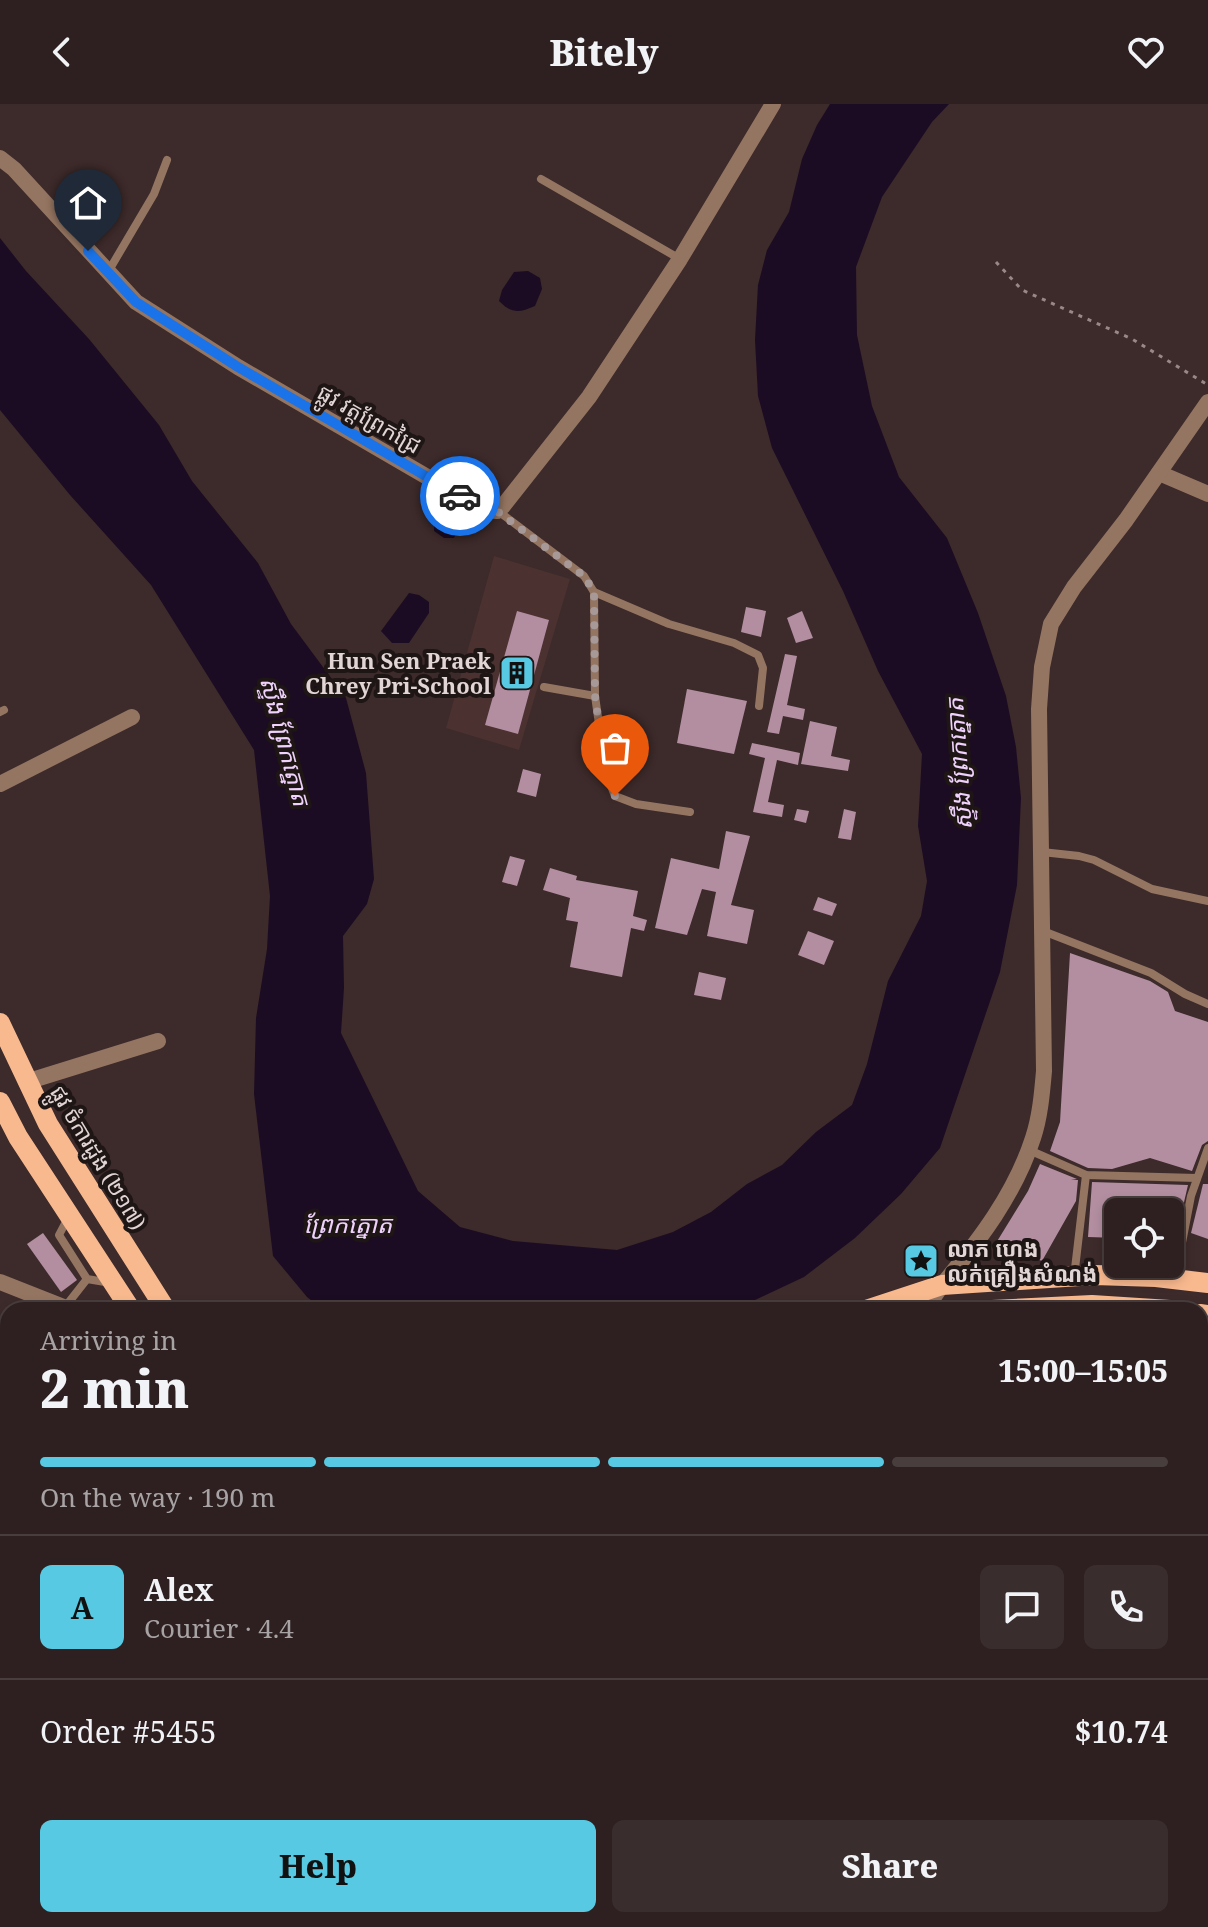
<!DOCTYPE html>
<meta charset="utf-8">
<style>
:root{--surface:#2e2020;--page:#3a2d2d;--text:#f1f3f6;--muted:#a7a3a5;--line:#493e3e;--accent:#57c9e2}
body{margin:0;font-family:"Noto Serif","Noto Sans Khmer",serif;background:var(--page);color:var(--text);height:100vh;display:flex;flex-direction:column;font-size:30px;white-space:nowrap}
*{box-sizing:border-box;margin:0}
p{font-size:26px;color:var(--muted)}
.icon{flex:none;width:44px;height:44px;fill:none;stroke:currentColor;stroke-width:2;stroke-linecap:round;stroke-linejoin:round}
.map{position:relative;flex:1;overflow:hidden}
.drawer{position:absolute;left:0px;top:1198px;width:1208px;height:626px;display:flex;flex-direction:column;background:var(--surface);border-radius:24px 24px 0 0;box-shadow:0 4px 12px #0003,0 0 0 2px var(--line)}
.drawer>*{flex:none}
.controls{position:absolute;left:1104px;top:1094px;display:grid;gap:16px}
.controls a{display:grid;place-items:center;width:80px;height:80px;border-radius:12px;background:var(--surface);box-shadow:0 4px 12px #0003,0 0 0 2px var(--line);font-size:40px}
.pin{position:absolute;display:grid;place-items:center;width:68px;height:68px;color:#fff;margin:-82px -34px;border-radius:50% 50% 50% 0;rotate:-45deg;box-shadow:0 0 8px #0007}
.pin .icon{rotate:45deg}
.courier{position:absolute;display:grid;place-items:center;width:80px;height:80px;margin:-40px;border:6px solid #1a73e8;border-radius:50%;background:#fff;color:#222;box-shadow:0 2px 10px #0007}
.summary em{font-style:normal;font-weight:800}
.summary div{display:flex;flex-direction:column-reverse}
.summary{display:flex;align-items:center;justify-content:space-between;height:136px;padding:0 40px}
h1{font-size:52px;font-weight:800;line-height:60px}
.bar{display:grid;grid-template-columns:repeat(4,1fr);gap:12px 8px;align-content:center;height:96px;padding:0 40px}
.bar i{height:10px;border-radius:6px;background:var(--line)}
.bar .selected{background:var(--accent)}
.bar p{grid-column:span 4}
.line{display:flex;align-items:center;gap:20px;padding:0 40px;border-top:2px solid var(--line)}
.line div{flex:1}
.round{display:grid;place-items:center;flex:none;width:84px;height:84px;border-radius:12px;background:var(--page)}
.primary-button{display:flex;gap:16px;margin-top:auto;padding:16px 40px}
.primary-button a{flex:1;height:92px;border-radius:12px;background:var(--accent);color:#111;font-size:32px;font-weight:800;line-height:92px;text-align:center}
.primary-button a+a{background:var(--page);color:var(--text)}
header{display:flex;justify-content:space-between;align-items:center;height:104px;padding:0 40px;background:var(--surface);font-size:36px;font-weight:800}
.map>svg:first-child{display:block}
.built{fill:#4b3130}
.water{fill:#1c0c23}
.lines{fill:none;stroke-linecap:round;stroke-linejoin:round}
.canal{stroke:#1c0c23;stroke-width:16}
.building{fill:#b28ea0}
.path{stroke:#988888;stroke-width:3;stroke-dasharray:4 6;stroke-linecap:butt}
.service{stroke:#947561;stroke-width:8}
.minor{stroke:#947561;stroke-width:16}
.tertiary{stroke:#947561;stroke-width:16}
.primary{stroke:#f9b98f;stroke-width:20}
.done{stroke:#a89999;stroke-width:8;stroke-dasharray:0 14.4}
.route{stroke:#1a73e8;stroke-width:10}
.labels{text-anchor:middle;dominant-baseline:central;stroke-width:8;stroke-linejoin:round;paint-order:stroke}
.street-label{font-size:22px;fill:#e2d5d5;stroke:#1e1515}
.poi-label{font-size:22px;font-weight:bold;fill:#e2d5d5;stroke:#1e1515;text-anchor:end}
.water-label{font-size:24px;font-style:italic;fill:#eed2fc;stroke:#1e1515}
</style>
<header><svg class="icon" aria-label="back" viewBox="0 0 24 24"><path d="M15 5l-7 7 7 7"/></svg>Bitely<svg class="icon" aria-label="heart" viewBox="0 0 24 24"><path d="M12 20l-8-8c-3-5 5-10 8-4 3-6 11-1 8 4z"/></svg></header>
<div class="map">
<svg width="1208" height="1823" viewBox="0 0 1208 1823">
<rect width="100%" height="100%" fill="#3d2a2a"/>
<path class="built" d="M494 452 570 475 519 646 446 624Z"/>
<g class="water">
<path d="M830 0H949L932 18 882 93 856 163 857 231 872 302 899 373 947 434 978 509 1006 592 1016 643 1021 694 1017 781 1000 868 940 1044 901 1090 855 1134 804 1173 734 1206H323L307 1193 273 1152 254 990 256 914 267 845 270 792 254 646 151 481 70 391 0 306V134L26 167 89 235 159 321 192 377 258 459 291 520 346 594 366 669 374 775 367 800 343 832 344 884 341 929 418 1087 460 1123 513 1137 617 1146 673 1128 711 1108 747 1080 782 1061 816 1028 852 1001 867 960 888 877 921 812 927 777 918 722 922 650 878 567 843 487 772 344 758 292 755 236 758 181 767 146 789 108 802 55 817 21Z"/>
<path d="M528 167 540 174 542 185 535 202C519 209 512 210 499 197L502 186 514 168Z"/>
<path d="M442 408 457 416 459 423 454 434H444L434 427V414Z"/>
<path d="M409 489 419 491 429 498V509L409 539H392L381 527Z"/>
</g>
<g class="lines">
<g class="canal">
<path d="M0 1774 8 1777"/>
<path d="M115 1816 134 1823"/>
<path d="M1006 1823 1008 1816"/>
</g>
</g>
<g class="building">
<path d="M746 503 766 507 761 533 741 528Z"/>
<path d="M517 507 549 516 518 630 485 621Z"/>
<path d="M802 507 813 534 796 539 787 514Z"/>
<path d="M785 550 797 552 787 601 805 605 803 616 783 612 779 630 767 628Z"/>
<path d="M687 585 747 597 734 650 677 639Z"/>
<path d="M810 617 837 623 831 652 850 656 848 667 801 660Z"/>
<path d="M752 639 800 649 798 661 777 656 768 698 784 701 782 713 753 708 765 654 749 650Z"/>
<path d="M523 665 541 670 536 693 517 688Z"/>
<path d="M797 705 809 707 806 719 794 716Z"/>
<path d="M844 705 856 708 851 736 838 734Z"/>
<path d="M726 727 750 732 731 801 754 806 747 840 707 832 716 788 702 785 687 831 655 824 671 754 719 765Z"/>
<path d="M510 752 525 756 517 782 502 778Z"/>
<path d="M550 764 577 772 576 776 638 787 633 812 647 816 644 827 631 824 622 873 570 863 578 818 566 816 570 794 543 786Z"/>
<path d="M818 793 837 800 832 812 813 806Z"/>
<path d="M808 827 834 837 824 861 798 851Z"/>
<path d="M1070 849 1150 877 1168 888 1175 907 1208 918V1037L1202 1041 1192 1067 1150 1054 1112 1065 1088 1064 1050 1047 1060 1018Z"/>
<path d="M699 868 726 874 721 896 694 891Z"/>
<path d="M1040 1060 1077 1075 1071 1076H1078L1076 1097 1042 1157 996 1139 1028 1087Z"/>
<path d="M1092 1078 1188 1081 1178 1124 1170 1122V1108H1118V1134L1088 1133Z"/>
<path d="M1203 1080H1208V1135L1191 1129Z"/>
<path d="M43 1129 77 1176 61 1188 27 1140Z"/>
</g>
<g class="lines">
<path class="path" d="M996 158 1022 186 1132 235 1208 281"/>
<g class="service">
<path d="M541 75 680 155"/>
<path d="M108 168 154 90 167 56"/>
<path d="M498 407 584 472 594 488 595 592 606 669 615 692 636 700 690 708"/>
<path d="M594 488 669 520 734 539 758 551 763 564 759 602"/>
<path d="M544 583 595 592"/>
<path d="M0 608 4 606"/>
<path d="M1042 748 1079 752 1094 756 1152 785 1208 797"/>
<path d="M1043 827 1151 869 1185 890 1208 900"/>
<path d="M1029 1046 1086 1071 1197 1074"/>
<path d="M69 1112 59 1131 87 1175 111 1179"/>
<path d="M1074 1173 1086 1071"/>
<path d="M1175 1175 1191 1092 1208 1044"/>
<path d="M65 1203 87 1175"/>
</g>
<g class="minor">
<path d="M0 54 14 65 136 198 238 263 484 406 497 407 503 402 589 293 680 155 773 0"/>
<path d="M1159 369 1208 390"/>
<path d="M0 680 132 613"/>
<path d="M26 978 158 937"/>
<path d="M925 1206 942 1181"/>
<path d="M1200 1312H1208"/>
<path d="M0 1796 8 1799"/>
<path d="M57 1816 76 1823"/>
<path d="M311 1816V1823"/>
<path d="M833 1816 872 1823"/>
<path d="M917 1823 919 1816"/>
<path d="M933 1823 936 1816"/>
</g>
<g class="tertiary">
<path d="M0 1178 71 1206"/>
<path d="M942 1181C979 1137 1015 1090 1033 1034 1040 1013 1042 990 1044 967L1039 605 1042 563 1051 520 1074 483 1126 416 1208 298"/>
<path d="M1200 1365 1208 1345"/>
<path d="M1015 1823 1018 1816"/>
</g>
<g class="primary">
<path d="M0 919 48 1020 166 1206"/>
<path d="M0 998 18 1033 131 1206"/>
<path d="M866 1206 942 1181 1095 1171 1156 1173 1208 1179"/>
<path d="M992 1206 1092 1201 1170 1206"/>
<path d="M1200 1210 1208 1211"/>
</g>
</g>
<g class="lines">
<path class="done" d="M460 392 484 406 497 407 584 472 594 488 595 592 606 669 615 692"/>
<path class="route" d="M88 147 136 198 238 263 460 392"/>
</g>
<defs>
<symbol id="building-square" viewBox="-11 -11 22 22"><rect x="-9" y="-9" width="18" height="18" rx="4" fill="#57c9e2" stroke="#1e1515"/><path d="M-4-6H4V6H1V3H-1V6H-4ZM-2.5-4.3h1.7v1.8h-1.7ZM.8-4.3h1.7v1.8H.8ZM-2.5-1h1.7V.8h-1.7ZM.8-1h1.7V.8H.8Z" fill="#111"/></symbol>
<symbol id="sight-square" viewBox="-11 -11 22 22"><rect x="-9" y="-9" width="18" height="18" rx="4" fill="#57c9e2" stroke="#1e1515"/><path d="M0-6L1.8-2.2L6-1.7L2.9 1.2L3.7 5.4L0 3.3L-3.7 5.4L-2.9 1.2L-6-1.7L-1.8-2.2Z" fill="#111"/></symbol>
</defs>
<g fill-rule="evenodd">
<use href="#building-square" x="497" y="549" width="40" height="40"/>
<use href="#sight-square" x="901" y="1137" width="40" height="40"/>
</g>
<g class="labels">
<g class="street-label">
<text transform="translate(370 314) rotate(30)">ផ្លូវ វត្តព្រែកជ្រៃ</text>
<text transform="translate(99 1053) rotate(59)">ផ្លូវ ចំការដូង (២១៧)</text>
</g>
<g class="poi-label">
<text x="491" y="556">Hun Sen Praek<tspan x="491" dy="25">Chrey Pri-School</tspan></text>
<text x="947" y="1144" text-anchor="start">លាភ ហេង<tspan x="947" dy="25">លក់គ្រឿងសំណង់</tspan></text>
</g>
<g class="water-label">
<text transform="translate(286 637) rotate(75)">ស្ទឹង ព្រែកត្នោត</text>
<text transform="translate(958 660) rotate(-94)">ស្ទឹង ព្រែកត្នោត</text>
<text x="348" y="1119">ព្រែកត្នោត</text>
</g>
</g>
</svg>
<div class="controls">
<a><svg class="icon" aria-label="locate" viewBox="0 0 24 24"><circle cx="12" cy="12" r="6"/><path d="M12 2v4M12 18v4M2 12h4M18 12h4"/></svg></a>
</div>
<div class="pin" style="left:615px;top:692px;background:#ea580c"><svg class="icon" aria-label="bag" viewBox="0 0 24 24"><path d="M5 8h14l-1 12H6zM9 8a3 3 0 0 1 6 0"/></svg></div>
<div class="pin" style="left:88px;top:147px;background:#1f2937"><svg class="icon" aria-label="home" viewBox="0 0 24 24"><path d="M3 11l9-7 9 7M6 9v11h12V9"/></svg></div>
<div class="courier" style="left:460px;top:392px"><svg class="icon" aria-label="car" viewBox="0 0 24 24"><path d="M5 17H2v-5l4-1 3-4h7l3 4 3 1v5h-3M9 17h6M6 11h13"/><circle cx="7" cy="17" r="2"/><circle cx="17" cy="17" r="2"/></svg></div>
<section class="drawer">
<div class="summary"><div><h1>2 min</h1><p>Arriving in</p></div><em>15:00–15:05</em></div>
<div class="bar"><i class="selected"></i><i class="selected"></i><i class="selected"></i><i></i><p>On the way · 190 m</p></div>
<div class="line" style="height:144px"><b class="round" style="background:var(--accent);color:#111">A</b><div><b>Alex</b><p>Courier · 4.4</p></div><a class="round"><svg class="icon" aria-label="chat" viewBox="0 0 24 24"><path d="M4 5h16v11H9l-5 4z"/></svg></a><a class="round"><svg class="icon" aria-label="phone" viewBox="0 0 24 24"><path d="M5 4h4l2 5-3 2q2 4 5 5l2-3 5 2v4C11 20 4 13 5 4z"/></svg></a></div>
<div class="line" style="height:104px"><div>Order #5455</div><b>$10.74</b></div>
<div class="primary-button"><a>Help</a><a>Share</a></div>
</section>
</div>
